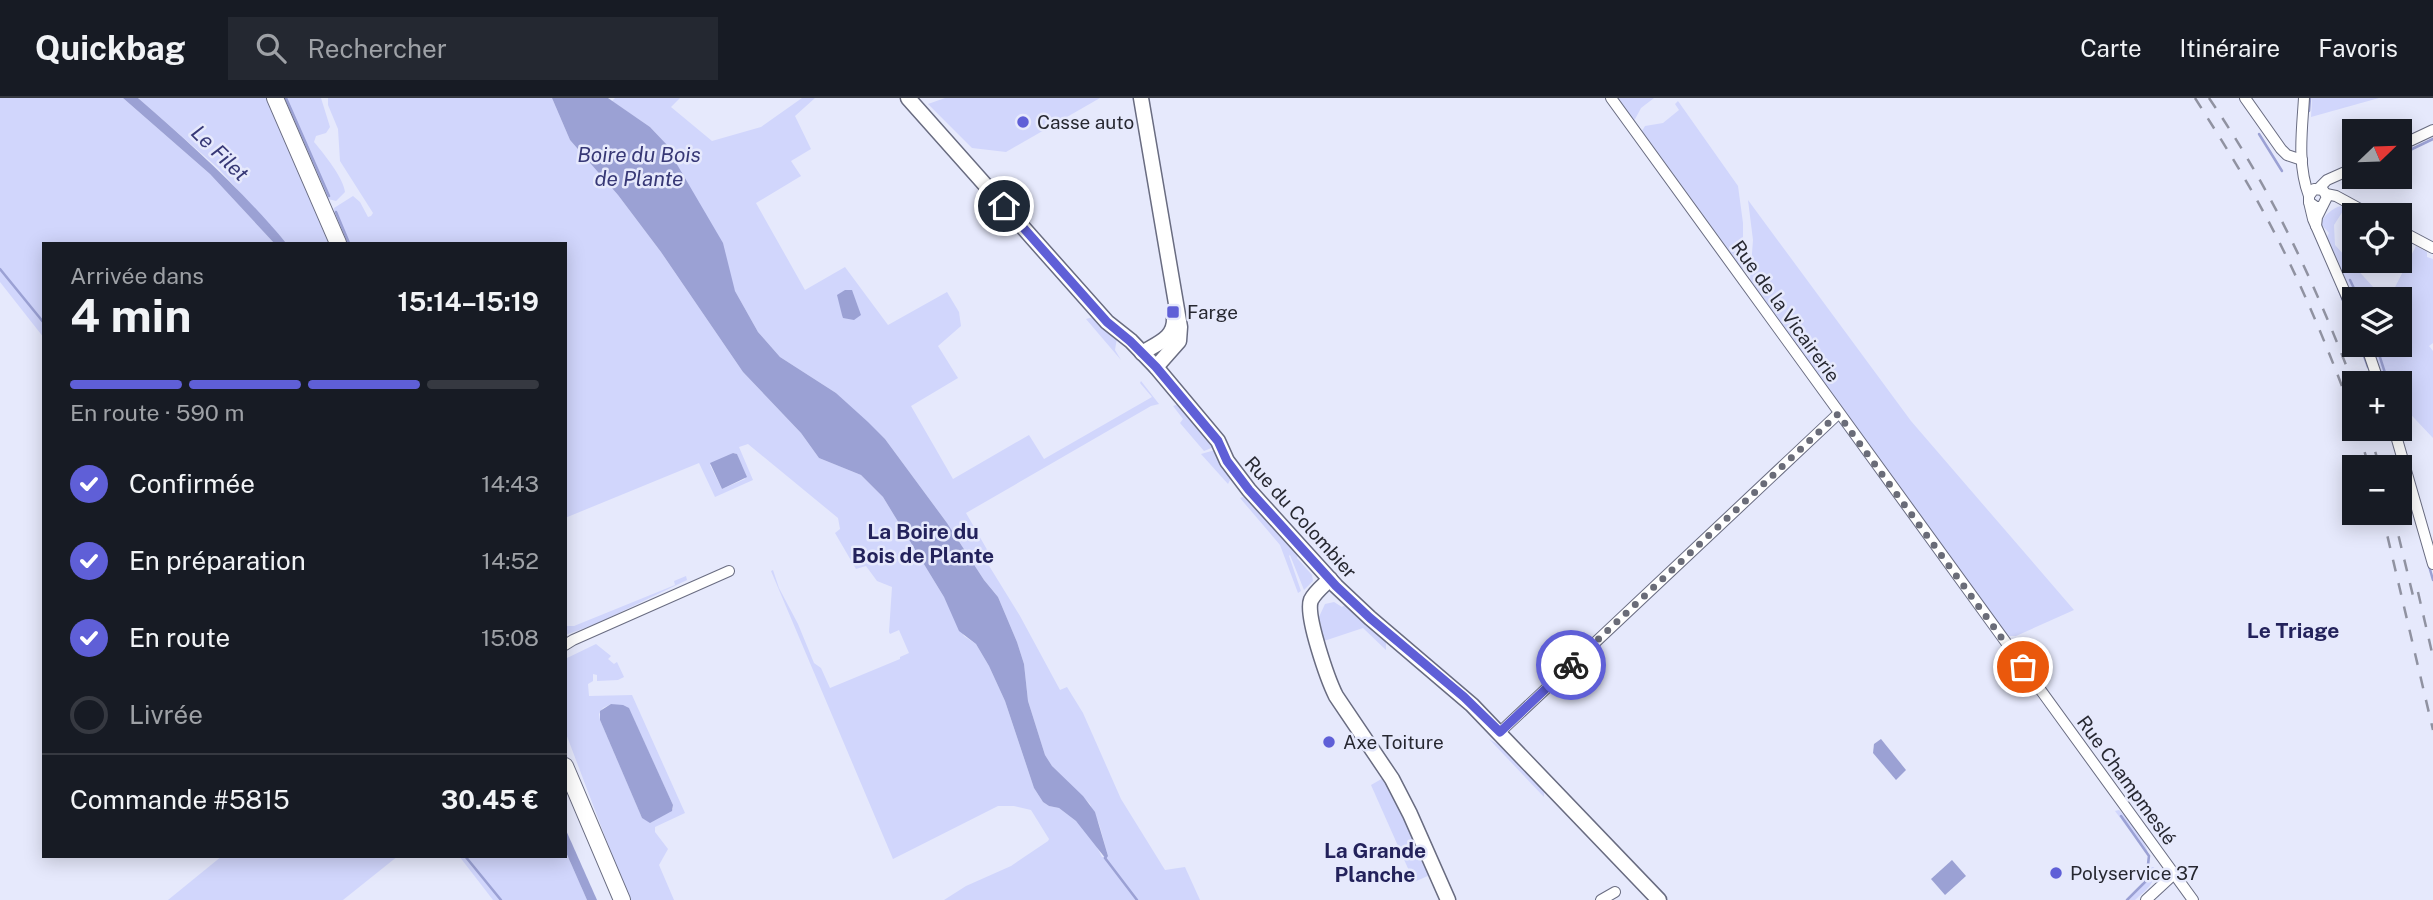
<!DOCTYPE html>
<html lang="fr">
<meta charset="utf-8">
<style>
:root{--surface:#171b24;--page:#242831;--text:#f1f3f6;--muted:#9ea1a6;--line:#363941;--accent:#5f5fd7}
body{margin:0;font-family:"Public Sans",sans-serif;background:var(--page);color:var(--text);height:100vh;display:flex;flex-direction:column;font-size:26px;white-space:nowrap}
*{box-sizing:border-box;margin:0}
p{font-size:23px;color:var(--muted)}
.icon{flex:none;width:38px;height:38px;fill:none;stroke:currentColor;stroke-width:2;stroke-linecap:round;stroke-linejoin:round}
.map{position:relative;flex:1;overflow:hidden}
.side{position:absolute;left:42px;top:144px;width:525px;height:616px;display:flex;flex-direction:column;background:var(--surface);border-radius:0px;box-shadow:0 4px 18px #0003}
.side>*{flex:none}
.needle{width:46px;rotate:67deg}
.tools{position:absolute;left:2342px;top:21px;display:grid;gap:14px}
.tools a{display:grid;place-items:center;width:70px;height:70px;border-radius:0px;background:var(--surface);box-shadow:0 4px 18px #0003;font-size:35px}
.pin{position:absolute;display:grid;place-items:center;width:60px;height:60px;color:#fff;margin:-30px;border:4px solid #fff;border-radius:50%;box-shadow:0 2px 7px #0007}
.courier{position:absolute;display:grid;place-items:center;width:70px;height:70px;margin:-35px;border:5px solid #5f5fd7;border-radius:50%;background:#fff;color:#222;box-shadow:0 2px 9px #0007}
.overview em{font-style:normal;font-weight:700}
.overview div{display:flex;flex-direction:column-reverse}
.overview{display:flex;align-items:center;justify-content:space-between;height:119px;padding:0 28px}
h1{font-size:46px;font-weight:700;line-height:52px}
.bar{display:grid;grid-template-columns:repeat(4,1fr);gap:10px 7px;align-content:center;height:84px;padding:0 28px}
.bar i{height:9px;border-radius:5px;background:var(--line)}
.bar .active{background:var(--accent)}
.bar p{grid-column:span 4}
.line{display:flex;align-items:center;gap:18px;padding:0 28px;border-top:2px solid var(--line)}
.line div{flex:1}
ol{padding:0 28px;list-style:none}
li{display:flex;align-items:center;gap:21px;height:77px}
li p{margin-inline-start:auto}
li .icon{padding:7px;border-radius:50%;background:var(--accent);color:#fff;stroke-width:4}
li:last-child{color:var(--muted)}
li i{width:38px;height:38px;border:4px solid var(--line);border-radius:50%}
header{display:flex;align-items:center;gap:42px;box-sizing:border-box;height:98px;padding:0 35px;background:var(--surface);border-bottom:2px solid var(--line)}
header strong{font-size:33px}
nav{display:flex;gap:38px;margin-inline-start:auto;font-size:24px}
.search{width:490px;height:63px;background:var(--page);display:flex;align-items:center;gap:18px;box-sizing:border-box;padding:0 24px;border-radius:0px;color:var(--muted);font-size:26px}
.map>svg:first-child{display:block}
.green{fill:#d1d6fc;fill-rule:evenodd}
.water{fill:#9ba1d4}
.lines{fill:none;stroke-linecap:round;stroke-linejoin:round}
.stream{stroke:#9ba1d4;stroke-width:2.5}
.street-casing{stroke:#696c81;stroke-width:12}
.secondary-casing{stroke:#696c81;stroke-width:17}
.primary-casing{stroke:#696c81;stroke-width:18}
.street{stroke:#fff;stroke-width:10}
.secondary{stroke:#fff;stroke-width:14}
.primary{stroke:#fff;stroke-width:16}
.rail{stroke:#9092a1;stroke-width:2.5;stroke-dasharray:12 12;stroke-linecap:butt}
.done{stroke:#6a6c78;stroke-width:7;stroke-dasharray:0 12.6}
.route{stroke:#5f5fd7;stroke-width:9}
.poi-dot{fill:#5f5fd7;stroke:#e6e9fc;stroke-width:2.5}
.labels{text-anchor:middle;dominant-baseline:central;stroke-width:5;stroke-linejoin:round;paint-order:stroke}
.poi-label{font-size:19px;fill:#272831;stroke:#e6e9fc;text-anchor:start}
.street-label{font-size:19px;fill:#272831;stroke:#e6e9fc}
.water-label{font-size:21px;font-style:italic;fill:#373876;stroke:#e6e9fc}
.neighbourhood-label{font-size:21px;font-weight:bold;fill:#23225b;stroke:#e6e9fc}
</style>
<header>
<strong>Quickbag</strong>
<div class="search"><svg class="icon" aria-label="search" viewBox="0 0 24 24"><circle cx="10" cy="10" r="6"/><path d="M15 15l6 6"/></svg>Rechercher</div>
<nav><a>Carte</a><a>Itinéraire</a><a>Favoris</a></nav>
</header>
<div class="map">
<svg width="2433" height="802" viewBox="0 0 2433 802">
<rect width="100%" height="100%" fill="#e6e9fc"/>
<g class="green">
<path d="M0 0H123L210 76 274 145H44V240L0 184Z"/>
<path d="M138 0H267L329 145H286L218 70Z"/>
<path d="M282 0H321L330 29 326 35 316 38 314 44C324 56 343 79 345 94L336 103 328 101 322 93Z"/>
<path d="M328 0H552L570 42 618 97 661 154 743 274 801 335 819 360 861 377 883 399 944 499 964 538 976 546 989 568 1005 603 1034 690 1043 704 1049 708 1059 710 1076 723 1094 743 1102 759 1108 758 1099 726 1090 706 1052 668 1045 657 1028 603 1024 566 1017 544 998 499 984 482 947 425 885 341 836 295 780 259 758 234 735 193 669 49 650 29 612 3 615 0H680L671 9 712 43 761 29 802 0H815L795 18 811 51 791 63 801 78 756 105 805 192 845 169 888 227 947 194 959 214 961 228 938 248 958 280 911 308 953 381 1029 337 1044 361 1152 299 1140 285 1141 283 1159 306 1151 308 966 415 989 455 983 458 1020 518 1060 592 1067 589 1083 615 1121 701 1165 772 1185 769 1200 802H944L966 788 1011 768 1048 743 1049 741 1031 712 1014 708H998L893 761 771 473 773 472 779 490 798 526 814 565 821 570 830 590 900 561V559L909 555 899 532 890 536 889 534 892 489 877 483 866 468 856 471 835 435 840 431 838 420 748 346 739 349 753 382 715 399 699 365 565 420V145H344L333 115 334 110 353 98 360 104 368 119 371 118 373 115 340 63 338 31 328 7ZM733 355 737 356 745 381 722 391 710 367Z"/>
<path d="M945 0H1100L1006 54 972 50 928 6Z"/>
<path d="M1618 0H1654L1641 10 1634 23Z"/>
<path d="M2312 0H2379L2311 19Z"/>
<path d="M1678 3 1738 88 1743 125V172L1642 33 1645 28 1663 25 1679 12 1675 6Z"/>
<path d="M1748 102 1911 323 2074 512 2016 538H2009L2000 531 1750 182 1753 142Z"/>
<path d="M2341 108 2350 114 2343 113 2334 127 2335 147 2384 201H2354V204L2326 141 2329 135 2321 126C2322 119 2334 109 2341 108Z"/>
<path d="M2416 148 2427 154V159L2433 161V245L2429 248 2433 253V340L2399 304V285H2385L2370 247H2399V201H2389Z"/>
<path d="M1093 219 1117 240 1115 252 1121 262 1086 221Z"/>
<path d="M1176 307 1180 308 1214 349 1204 353 1180 325 1183 321 1173 308Z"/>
<path d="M1215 352 1231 380 1228 386 1201 356Z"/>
<path d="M1246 398 1298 457 1297 460 1312 477 1313 483 1304 492 1290 457 1289 458 1301 493 1298 495 1280 447 1240 400Z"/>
<path d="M686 478 687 482 596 526 565 537V528H574L675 487 674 483Z"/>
<path d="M1334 504 1342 509 1345 507 1386 542V552L1363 530 1324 543 1319 519 1325 506Z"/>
<path d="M596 546 611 558 608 561 614 566 617 564 624 579 618 582 597 583V577L593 576V583L588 586 589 598 632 597 685 715 655 729V734L668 751 659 767 674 802H629L565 633V561ZM611 606 629 611 673 707V711L650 724 642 720 600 622 599 616 603 610Z"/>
<path d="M1489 641 1506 651 1544 691V699Z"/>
<path d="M1385 679 1430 777 1414 784 1371 687Z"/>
<path d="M2119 712C2133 726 2151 748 2150 769H2154C2157 785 2146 792 2135 802H2126L2145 784 2148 757 2115 713Z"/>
<path d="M565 752 587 802H493L459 758H565Z"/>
<path d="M222 758H398L343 802H168Z"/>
</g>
<g class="water">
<path d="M123 0H138C191 46 241 91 286 145H274L210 76Z"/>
<path d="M552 0H608L650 29 669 49 675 63 723 145 735 193 758 234 780 259 836 295 868 324 885 341 947 425 984 482 998 499 1017 544 1024 566 1028 603 1045 657 1052 668 1083 698 1095 714 1108 758 1106 761 1076 723 1059 710 1049 708 1043 704 1034 690 1005 603 989 568 976 546 959 533 944 499 883 399 861 377 819 360 801 335 743 274 661 154 618 97 570 42Z"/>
<path d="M845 192H852L861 217 854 222 843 220 842 217 837 197Z"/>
<path d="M733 355 737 356 747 379 722 391 710 365Z"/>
<path d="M611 606 623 607 629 610 673 707 672 713 650 725 642 720 600 622V613Z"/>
<path d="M1881 641 1906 672 1896 682 1873 655 1874 646Z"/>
<path d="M565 730 597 802H587L565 752Z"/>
<path d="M1952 762 1966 778 1945 797 1931 781Z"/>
</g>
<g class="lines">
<g class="stream">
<path d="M286 0 329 98"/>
<path d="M2309 13 2310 0"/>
<path d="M2259 36 2282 73"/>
<path d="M2410 52 2433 41"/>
<path d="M2343 85 2354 79"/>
<path d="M336 114 349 145"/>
<path d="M0 171 44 225"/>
<path d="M2350 182 2359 201"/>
<path d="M2339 192 2354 231"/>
<path d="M2360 247 2368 269"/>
<path d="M2376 247 2386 278"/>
<path d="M2429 468 2433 482"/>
<path d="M2121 718 2149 758 2146 783 2127 802"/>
<path d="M465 758 501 802"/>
<path d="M1105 760 1137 802"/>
</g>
<defs>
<g id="street">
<path d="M1611 0 2193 802"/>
<path d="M2245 0 2281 51 2287 57 2302 62"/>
<path d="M2304 0C2302 33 2297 66 2309 98"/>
<path d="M2399 48 2433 32"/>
<path d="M2318 91 2327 82 2354 70"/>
<path d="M2326 96 2336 98 2371 117"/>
<path d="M2309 104 2313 121 2354 215"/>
<path d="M2316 128 2317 119 2327 99 2323 92 2314 91 2309 98V104L2316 109H2322"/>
<path d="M2399 132 2433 150"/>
<path d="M2366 247 2379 285"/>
<path d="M2394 331 2433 466"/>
<path d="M565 547 573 542 729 473"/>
<path d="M1500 634 1838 316"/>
<path d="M1601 802 1615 794"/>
<path d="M2146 802 2174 776"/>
</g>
<g id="secondary">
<path d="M908 0 1107 224 1131 243 1156 269 1218 343 1227 363 1249 392 1336 488 1370 520 1472 607 1659 802"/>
<path d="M1141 0 1180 229 1179 243 1156 269"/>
<path d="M1142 255C1158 245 1175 240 1174 220"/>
<path d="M1330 481C1324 487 1315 494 1311 502 1305 517 1328 582 1336 598L1392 681 1410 716 1448 802"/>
</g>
<g id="primary">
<path d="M275 0 338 145"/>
<path d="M565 668 622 802"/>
</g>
</defs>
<use href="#street" class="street-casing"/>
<use href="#secondary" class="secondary-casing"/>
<use href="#primary" class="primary-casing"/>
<use href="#street" class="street"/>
<use href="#secondary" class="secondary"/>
<use href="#primary" class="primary"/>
<g class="rail">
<path d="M2195 0C2219 38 2243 76 2264 115 2300 181 2328 250 2354 320"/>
<path d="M2209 0C2270 89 2316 187 2354 288"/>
<path d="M2358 331 2369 369"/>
<path d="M2368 331 2380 369"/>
<path d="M2382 415 2433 632"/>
<path d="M2393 415 2415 506"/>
<path d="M2418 494 2433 559"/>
</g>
</g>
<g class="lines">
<path class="done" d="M1571 567 1838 316 2023 569"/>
<path class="route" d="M1004 108 1107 224 1130 243 1156 269 1218 343 1227 363 1249 392 1336 488 1370 520 1464 599 1500 634 1571 567"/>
</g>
<g class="poi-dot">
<circle cx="1023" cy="24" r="7"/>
<rect x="1166" y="207" width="14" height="14" rx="3.5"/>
<circle cx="1329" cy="644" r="7"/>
<circle cx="2056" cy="775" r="7"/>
</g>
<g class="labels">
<g class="poi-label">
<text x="1037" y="24">Casse auto</text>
<text x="1187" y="214">Farge</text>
<text x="1343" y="644">Axe Toiture</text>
<text x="2070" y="775">Polyservice 37</text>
</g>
<g class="street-label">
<text transform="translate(1786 213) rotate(54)">Rue de la Vicairerie</text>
<text transform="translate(1301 419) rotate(48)">Rue du Colombier</text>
<text transform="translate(2127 682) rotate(54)">Rue Champmeslé</text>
</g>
<g class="water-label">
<text transform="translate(220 55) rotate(44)">Le Filet</text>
<text x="639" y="56">Boire du Bois<tspan x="639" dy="24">de Plante</tspan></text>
</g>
<g class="neighbourhood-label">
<text x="923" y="433">La Boire du<tspan x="923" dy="24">Bois de Plante</tspan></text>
<text x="2293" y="532">Le Triage</text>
<text x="1375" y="752">La Grande<tspan x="1375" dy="24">Planche</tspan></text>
</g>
</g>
</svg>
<div class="tools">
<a><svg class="needle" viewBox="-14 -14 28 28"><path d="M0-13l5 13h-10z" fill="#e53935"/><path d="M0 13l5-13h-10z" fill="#9ea1a6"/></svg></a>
<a><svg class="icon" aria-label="locate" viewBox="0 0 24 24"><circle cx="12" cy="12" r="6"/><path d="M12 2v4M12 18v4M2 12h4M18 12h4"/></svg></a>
<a><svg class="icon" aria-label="layers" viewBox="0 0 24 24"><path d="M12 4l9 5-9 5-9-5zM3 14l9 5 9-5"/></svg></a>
<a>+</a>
<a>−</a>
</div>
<div class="pin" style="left:2023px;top:569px;background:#ea580c"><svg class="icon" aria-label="bag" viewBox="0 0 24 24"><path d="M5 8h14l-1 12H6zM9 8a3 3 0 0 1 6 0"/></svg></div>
<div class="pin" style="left:1004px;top:108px;background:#1f2937"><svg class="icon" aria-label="home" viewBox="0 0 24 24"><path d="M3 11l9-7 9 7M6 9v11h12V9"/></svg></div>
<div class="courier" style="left:1571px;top:567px"><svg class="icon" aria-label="bike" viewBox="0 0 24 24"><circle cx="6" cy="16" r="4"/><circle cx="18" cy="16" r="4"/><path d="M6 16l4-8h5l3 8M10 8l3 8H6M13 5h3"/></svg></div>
<section class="side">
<div class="overview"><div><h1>4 min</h1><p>Arrivée dans</p></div><em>15:14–15:19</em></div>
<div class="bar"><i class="active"></i><i class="active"></i><i class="active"></i><i></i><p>En route · 590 m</p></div>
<ol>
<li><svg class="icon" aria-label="check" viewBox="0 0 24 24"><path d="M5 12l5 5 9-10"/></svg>Confirmée<p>14:43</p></li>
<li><svg class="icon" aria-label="check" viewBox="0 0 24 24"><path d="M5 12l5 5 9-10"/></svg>En préparation<p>14:52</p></li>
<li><svg class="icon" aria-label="check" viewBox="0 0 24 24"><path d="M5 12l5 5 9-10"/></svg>En route<p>15:08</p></li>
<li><i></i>Livrée</li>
</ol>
<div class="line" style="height:91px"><div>Commande #5815</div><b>30.45 €</b></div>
</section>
</div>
